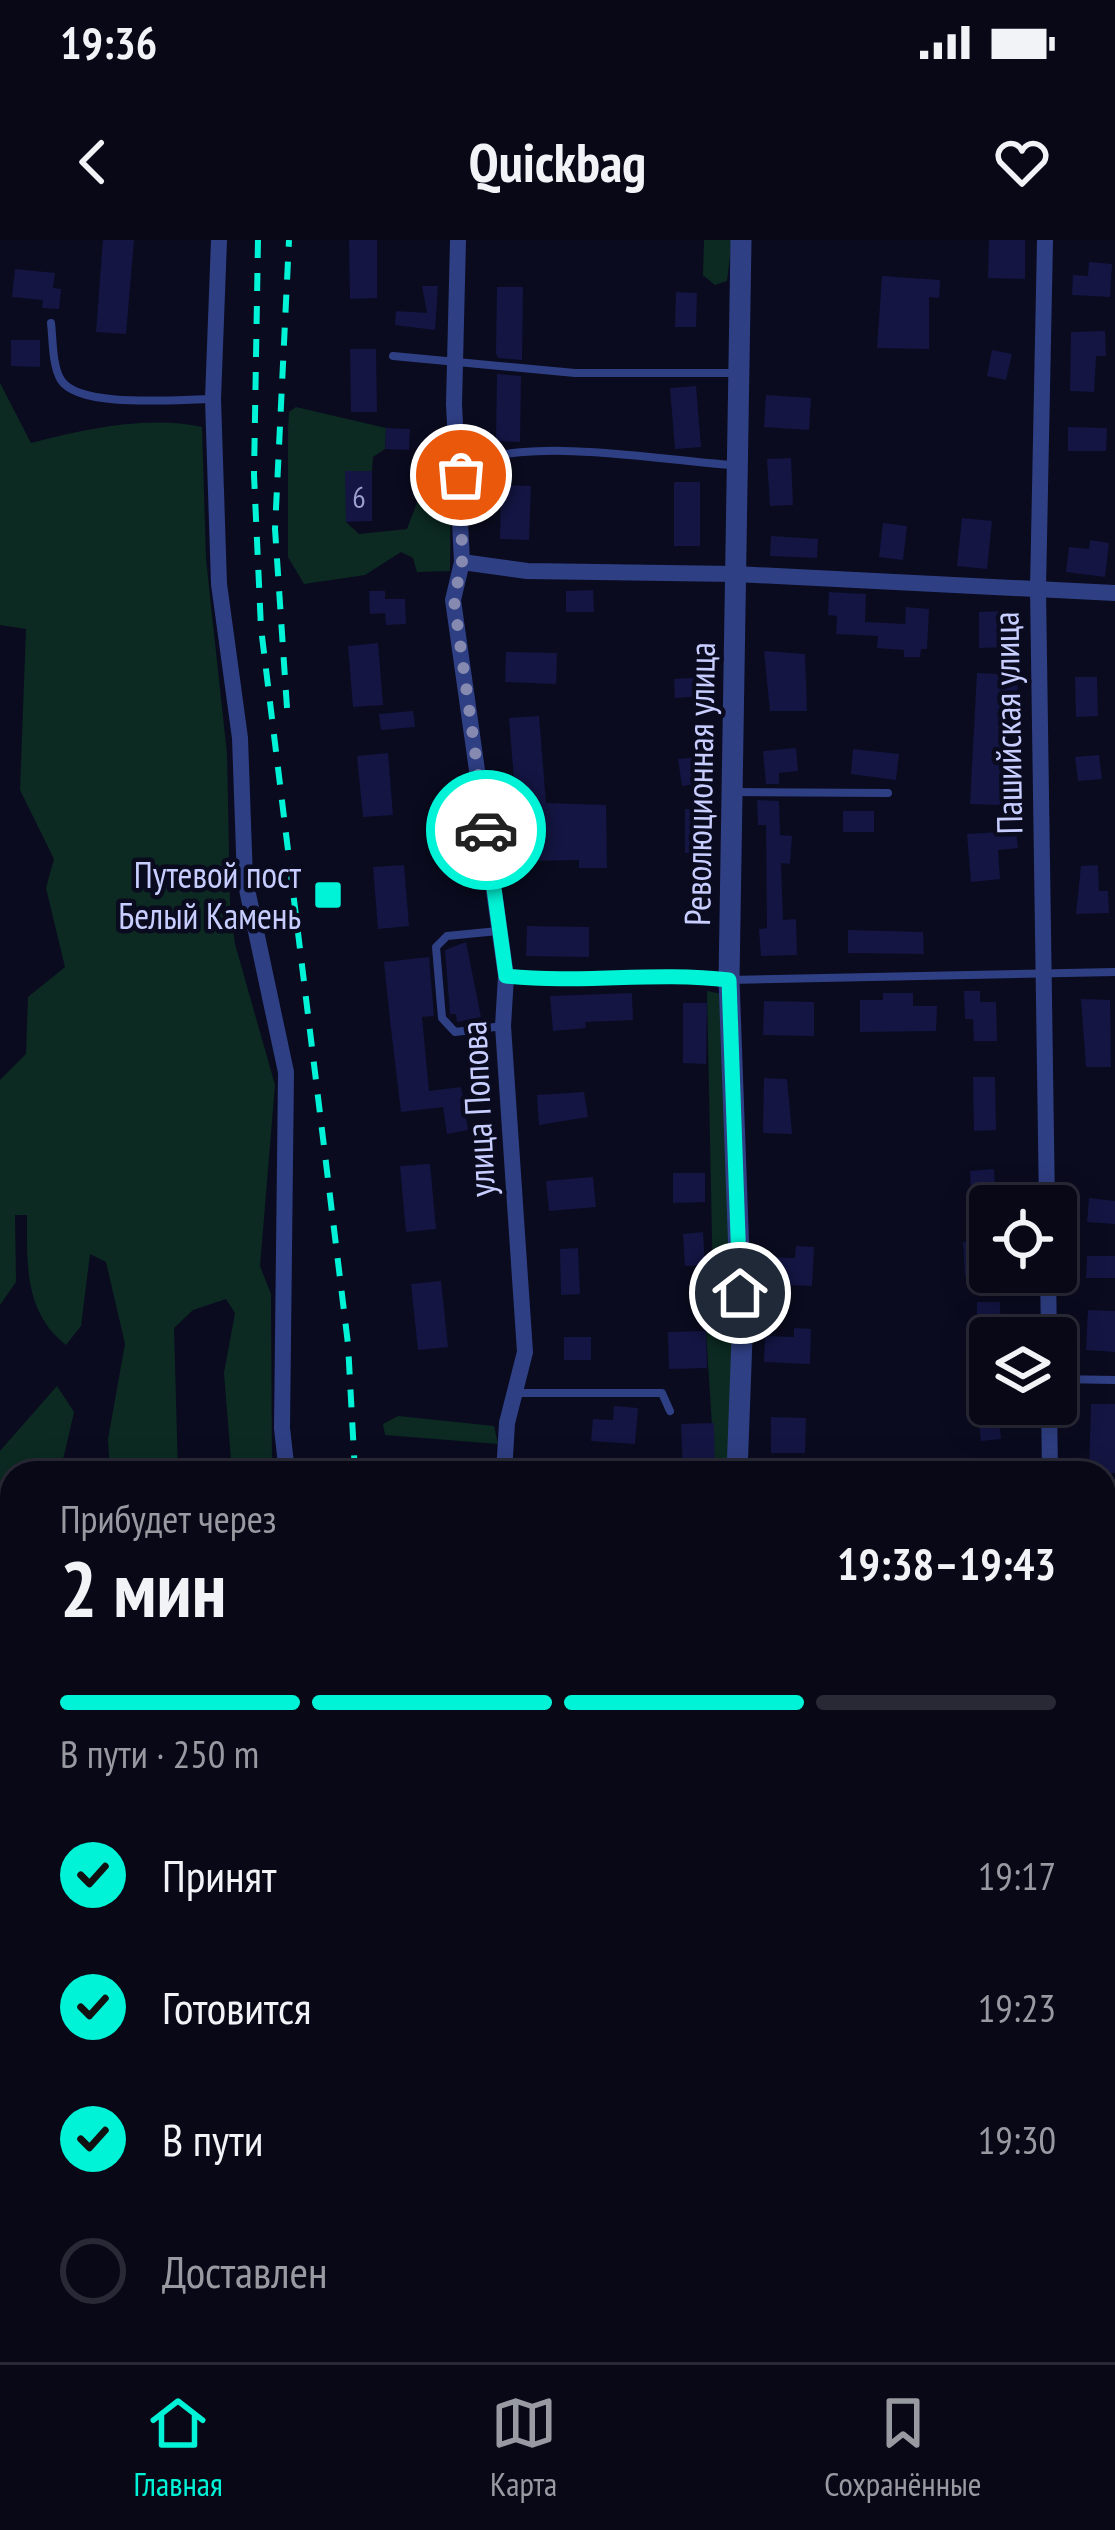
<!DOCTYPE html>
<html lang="ru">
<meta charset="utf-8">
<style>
:root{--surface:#080817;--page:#161624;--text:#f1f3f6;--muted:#989aa1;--line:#292936;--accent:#00f3d6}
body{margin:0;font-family:"PT Sans Narrow",sans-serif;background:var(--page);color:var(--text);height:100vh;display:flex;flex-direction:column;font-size:45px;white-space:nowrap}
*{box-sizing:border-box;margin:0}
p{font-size:39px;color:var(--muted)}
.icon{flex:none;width:66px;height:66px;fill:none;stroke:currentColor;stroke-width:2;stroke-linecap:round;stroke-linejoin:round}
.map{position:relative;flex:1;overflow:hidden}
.side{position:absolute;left:0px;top:1221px;width:1116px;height:903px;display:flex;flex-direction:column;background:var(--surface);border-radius:36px 36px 0 0;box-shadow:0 6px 30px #0003,0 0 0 3px var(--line)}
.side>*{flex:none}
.fabs{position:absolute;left:969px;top:945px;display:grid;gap:24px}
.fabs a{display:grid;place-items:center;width:108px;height:108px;border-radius:12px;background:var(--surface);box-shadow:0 6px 30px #0003,0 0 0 3px var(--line);font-size:60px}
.pin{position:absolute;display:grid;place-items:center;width:102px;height:102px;color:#fff;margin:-51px;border:6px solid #fff;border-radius:50%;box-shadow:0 3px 12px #0007}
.courier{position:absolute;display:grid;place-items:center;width:120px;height:120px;margin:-60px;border:9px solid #00f3d6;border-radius:50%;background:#fff;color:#222;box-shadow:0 3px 15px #0007}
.headline em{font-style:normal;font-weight:700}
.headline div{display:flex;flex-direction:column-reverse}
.headline{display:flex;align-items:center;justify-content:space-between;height:204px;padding:0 60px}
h1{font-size:78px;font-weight:700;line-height:90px}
.bar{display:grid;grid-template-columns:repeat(4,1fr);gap:18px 12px;align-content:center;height:144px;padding:0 60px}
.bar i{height:15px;border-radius:9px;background:var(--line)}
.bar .active{background:var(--accent)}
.bar p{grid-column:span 4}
ol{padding:0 60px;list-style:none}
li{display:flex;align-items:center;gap:36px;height:132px}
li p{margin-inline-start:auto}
li .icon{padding:12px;border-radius:50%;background:var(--accent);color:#111;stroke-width:4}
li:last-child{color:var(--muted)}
li i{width:66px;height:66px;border:6px solid var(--line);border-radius:50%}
.status{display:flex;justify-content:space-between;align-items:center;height:84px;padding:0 60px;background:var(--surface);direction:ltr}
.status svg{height:33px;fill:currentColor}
header{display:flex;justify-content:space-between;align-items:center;height:156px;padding:0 60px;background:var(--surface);font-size:54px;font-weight:700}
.menu{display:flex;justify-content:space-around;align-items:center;height:168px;border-top:3px solid var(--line);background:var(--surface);font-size:33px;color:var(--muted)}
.menu a{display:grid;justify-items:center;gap:6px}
.menu .active{color:var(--accent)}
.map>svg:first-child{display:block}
.green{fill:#0c2a22}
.building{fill:#141542}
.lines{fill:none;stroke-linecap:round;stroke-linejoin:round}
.service{stroke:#2f3f84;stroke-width:8}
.minor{stroke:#2f3f84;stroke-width:16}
.tertiary{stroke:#2f3f84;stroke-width:21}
.rail{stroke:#00f3d6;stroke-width:6;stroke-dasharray:18 15;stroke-linecap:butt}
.done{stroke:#868ab1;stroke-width:12;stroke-dasharray:0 21.6}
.route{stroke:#00f3d6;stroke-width:15}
.poi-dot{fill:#00f3d6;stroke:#0a0b1f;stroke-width:4.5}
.labels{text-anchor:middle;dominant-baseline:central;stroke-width:9;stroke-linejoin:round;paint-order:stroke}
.number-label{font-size:30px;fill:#9ba0d0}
.street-label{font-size:36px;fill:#c8ceff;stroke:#0a0b1f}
.poi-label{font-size:36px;fill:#c8ceff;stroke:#0a0b1f;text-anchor:end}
</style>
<div class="status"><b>19:36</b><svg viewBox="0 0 49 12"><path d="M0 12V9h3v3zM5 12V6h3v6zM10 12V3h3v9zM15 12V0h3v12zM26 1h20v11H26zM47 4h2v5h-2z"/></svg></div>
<header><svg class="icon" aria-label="back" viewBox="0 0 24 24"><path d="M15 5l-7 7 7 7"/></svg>Quickbag<svg class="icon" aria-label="heart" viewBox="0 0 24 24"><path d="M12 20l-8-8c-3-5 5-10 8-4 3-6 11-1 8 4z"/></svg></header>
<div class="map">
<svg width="1115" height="2122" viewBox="0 0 1115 2122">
<rect width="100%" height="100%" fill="#0a0b1f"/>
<g class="green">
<path d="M704 0H732L727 41 715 45 703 35Z"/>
<path d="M0 143 31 203C84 189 148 175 202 187L206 319 227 514 230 664 235 704 275 845 260 1026 271 1054 272 1233H232L224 1133 235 1073 226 1059 193 1070 174 1088 178 1233H110L108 1199 125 1104 106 1022 90 1014 81 1086 66 1105C24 1072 27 1024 27 975H15L16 1042 0 1065V840L26 814 28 757 65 727 46 648 54 619 20 550 26 389 0 385Z"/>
<path d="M296 167 386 188 385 209 373 217 372 231H346V282L359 294 407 289 424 245 451 250 450 331 417 332 413 318 401 312 365 335 304 344 288 317V189L289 172Z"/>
<path d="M707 751 722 754 733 1090 732 1233H715L706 1091 713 1047Z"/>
<path d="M57 1146 74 1172 60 1233H12V1744L0 1735V1211Z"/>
<path d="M398 1176 494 1186 498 1204 385 1195 383 1184Z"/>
<path d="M0 1911 12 1931V2100L0 2075Z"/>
<path d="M31 2112H222L224 2122H46Z"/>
</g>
<g class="building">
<path d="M103 0H134L126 94 96 92Z"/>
<path d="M349 0H377V58L350 59Z"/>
<path d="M989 0H1025V39L988 38Z"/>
<path d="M1089 22 1112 24 1110 57 1072 55 1073 35 1088 36Z"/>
<path d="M15 29 55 33 53 48 61 49 59 69 42 68 43 60 12 57Z"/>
<path d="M882 36 940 40 939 58 929 57V109L877 108Z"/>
<path d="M422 46H438L435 90 395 85 396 71 427 73Z"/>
<path d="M497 47H523L522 120 498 118 496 113Z"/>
<path d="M676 52 697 53 696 87H675Z"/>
<path d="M1105 91 1106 116H1096L1094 152 1070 151 1071 92Z"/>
<path d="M11 100H40V127L11 126Z"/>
<path d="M350 109H376L377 172H351Z"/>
<path d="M992 110 1012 114 1006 140 987 136Z"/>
<path d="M497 134 521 136 520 202 496 201Z"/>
<path d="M696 146 701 207 675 209 670 148Z"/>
<path d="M766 155 811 158 809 190 764 187Z"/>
<path d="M1068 187 1107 188 1106 211H1068Z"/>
<path d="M386 188 410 189 409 210 385 209Z"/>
<path d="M791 218 793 265 770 266 767 219Z"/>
<path d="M345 231H372V281L346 282Z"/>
<rect x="674" y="242" width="26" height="64"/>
<path d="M501 245 531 246 529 300 500 299Z"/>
<path d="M962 278 992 281 987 329 957 326Z"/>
<path d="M883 283 907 286 903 320 879 317Z"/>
<path d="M771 296 818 299 817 318 770 316Z"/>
<path d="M1090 300 1109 303 1105 337 1066 332 1069 307 1089 309Z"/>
<path d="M593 350 594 372H566V351Z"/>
<path d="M369 351H385V359H405L406 384 386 385 385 373 370 374Z"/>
<path d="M829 352 866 354 865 382 905 384 906 367 929 369 927 409H921L920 417H904V410L877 408 878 396 836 394 837 376 828 375Z"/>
<path d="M1004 371 1005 407 979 408V372Z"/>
<path d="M378 403 383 465 353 467 348 406Z"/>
<path d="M764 411 805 414 807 471H770Z"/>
<path d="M506 412 557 413 556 444 505 442Z"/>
<path d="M977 433 1018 435 1017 461 1002 460 1000 508H1021L1020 532H1001V565L970 564Z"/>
<path d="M703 437 704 456 675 458 674 439Z"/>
<path d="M1075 437H1097L1098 476 1076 477Z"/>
<path d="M413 471 415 487 381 490 379 474Z"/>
<path d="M539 476 546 563 606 565 607 628H579V620L521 621 520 539 514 540 509 478Z"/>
<path d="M796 508 798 531 779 533V544H766L763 511Z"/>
<path d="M853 509 899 514 896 540 851 534Z"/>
<path d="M388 513 393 575 363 577 357 516Z"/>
<path d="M1099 515 1102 539 1078 541 1075 517Z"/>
<path d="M706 516 709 542 682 546 678 519Z"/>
<path d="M757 560 779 561 780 595 792 596 790 624 781 623 783 680 796 679 797 715 761 716 759 689 767 688 766 585H758Z"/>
<path d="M685 569H717L714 612 685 613Z"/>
<rect x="843" y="571" width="31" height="21"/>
<path d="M1016 591 1018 608 998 610 1000 639 971 642 967 594Z"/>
<path d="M404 625 409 686 378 689 373 627Z"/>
<path d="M1098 625 1099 651H1108L1109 673 1076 674 1081 626Z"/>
<path d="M527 686 589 687V717L526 716Z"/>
<path d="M848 690 923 692 924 714 848 713Z"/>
<path d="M466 702 481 777 457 782 456 774H450L445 710Z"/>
<path d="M429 717 434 776 422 777 429 851 461 847 468 890 447 894 443 867 401 872 390 780 384 722Z"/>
<path d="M964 751H980V762H996L997 801H974L973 779H965Z"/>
<path d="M632 753 633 780 585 782 586 788 553 791 550 756Z"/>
<path d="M883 753H913V766H937L936 791 860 792V760H883Z"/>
<path d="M1081 759 1110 760 1111 827H1086Z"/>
<path d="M764 761 814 762V796L763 795Z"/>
<path d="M683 763H707L706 824 683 823Z"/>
<path d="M973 837H995L996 890 974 891Z"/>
<path d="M764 838 787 839 792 894 763 893Z"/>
<path d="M584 852 588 877 539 885 537 855Z"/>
<path d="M430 924 436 989 406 992 400 926Z"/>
<path d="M994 929 996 966H990V972L972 973 970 931Z"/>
<path d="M673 933H705V962L673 963Z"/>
<path d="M593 937 596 967 549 971 546 941Z"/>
<path d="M1089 958 1115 961V984L1087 982Z"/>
<path d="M703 992 705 1025 685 1026 683 994Z"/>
<path d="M989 1001 990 1035 965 1036 963 1002Z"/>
<path d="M796 1006 814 1007 812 1046 767 1044 768 1017 795 1018Z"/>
<path d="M578 1008 580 1054 561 1055 560 1009Z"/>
<path d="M1087 1016H1115V1038H1086Z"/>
<path d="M441 1041 448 1107 418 1110 411 1044Z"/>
<path d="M977 1062H1000L1001 1098H977Z"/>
<path d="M1088 1070 1115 1071V1112L1086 1110Z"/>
<path d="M794 1088 811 1089 810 1124 764 1122 765 1096 794 1097Z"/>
<path d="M706 1091 707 1128 669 1129 668 1092Z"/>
<rect x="564" y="1097" width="27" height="23"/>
<path d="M1091 1164H1115V1233H1089Z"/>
<path d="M614 1166 638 1168 635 1204 591 1201 593 1179 613 1180Z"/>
<path d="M999 1173 1001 1199 981 1201 978 1175Z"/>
<path d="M771 1177 806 1178 805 1213H771Z"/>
<path d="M714 1183 715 1233H683L681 1184Z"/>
</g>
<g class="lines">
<g class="service">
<path d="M51 83C53 99 52 126 61 140 79 169 179 159 212 159"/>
<path d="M393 116 575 133H738"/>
<path d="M460 224C542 197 648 219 733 225"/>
<path d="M734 552 888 553"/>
<path d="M498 691 447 696 436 707 442 778 455 792 503 786"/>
<path d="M506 736C581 744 655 730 729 740L1115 732"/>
<path d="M1056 1139 1115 1140"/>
<path d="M516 1153H662L670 1171"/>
<path d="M1104 1439H1115"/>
<path d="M1104 1582 1115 1581"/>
<path d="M1104 1719 1115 1720"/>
<path d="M1104 2092 1115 2091"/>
<path d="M400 2112 402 2122"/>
<path d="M562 2112 563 2122"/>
</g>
<g class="minor">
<path d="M219 0 213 159 219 344 240 498 245 640 286 832 282 1188 287 1233"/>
<path d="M458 0 454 164 462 322 453 360 506 736 503 786 525 1112 507 1183 504 1233"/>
<path d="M1045 0 1038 349 1047 966"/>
<path d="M462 322 527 331 735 334 1115 353"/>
<path d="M1048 1032 1049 1098"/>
<path d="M1049 1164 1050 1233"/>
<path d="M235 2122V2112"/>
<path d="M1059 2122V2112"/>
</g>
<g class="tertiary">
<path d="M737 1233 742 1098 729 740 741 0"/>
<path d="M751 2112V2122"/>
</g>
<g class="rail">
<path d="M258 0 254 235 261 388 348 1104 355 1233"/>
<path d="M287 468 275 289 289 0"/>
<path d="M281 2122 282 2112"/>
</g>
</g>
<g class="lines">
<path class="done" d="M461 235 462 322 454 360 486 590"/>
<path class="route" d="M486 590 506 736C581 744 655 731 729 740L740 1053"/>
</g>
<rect class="poi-dot" x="313" y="640" width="30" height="30" rx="6"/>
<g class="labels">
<g class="number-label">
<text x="359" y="256">6</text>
</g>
<g class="street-label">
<text transform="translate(1007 483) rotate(-91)">Пашийская улица</text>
<text transform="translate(699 544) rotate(-89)">Революционная улица</text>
<text transform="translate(477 869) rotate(-93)">улица Попова</text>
</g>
<g class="poi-label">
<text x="301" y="634">Путевой пост<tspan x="301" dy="41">Белый Камень</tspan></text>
</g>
</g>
</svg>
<div class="fabs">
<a><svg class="icon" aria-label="locate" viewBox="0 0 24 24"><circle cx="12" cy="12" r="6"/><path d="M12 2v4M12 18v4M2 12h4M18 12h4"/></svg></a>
<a><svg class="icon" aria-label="layers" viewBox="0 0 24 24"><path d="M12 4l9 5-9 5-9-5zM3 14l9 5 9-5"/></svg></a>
</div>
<div class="pin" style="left:461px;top:235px;background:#ea580c"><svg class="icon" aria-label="bag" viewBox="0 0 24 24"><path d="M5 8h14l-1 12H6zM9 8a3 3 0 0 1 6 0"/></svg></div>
<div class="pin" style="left:740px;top:1053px;background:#1f2937"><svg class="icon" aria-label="home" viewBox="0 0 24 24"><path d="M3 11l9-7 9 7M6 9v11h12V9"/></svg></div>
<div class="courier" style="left:486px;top:590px"><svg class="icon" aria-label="car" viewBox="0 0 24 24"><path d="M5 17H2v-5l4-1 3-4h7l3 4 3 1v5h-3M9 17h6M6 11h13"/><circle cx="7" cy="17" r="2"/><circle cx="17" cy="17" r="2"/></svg></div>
<section class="side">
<div class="headline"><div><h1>2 мин</h1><p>Прибудет через</p></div><em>19:38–19:43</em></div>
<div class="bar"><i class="active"></i><i class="active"></i><i class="active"></i><i></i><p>В пути · 250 m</p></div>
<ol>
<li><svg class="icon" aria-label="check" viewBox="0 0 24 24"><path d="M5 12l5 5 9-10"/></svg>Принят<p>19:17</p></li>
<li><svg class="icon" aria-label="check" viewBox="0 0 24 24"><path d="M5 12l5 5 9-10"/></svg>Готовится<p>19:23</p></li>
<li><svg class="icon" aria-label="check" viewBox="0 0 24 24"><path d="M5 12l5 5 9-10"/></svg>В пути<p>19:30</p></li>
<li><i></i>Доставлен</li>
</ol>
</section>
</div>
<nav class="menu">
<a class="active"><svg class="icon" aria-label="home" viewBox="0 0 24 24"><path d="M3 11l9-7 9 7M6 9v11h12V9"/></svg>Главная</a>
<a><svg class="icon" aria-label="map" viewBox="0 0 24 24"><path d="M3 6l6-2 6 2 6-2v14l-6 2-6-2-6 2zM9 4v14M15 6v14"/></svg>Карта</a>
<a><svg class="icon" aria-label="saved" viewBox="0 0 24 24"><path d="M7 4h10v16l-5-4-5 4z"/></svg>Сохранённые</a>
</nav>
